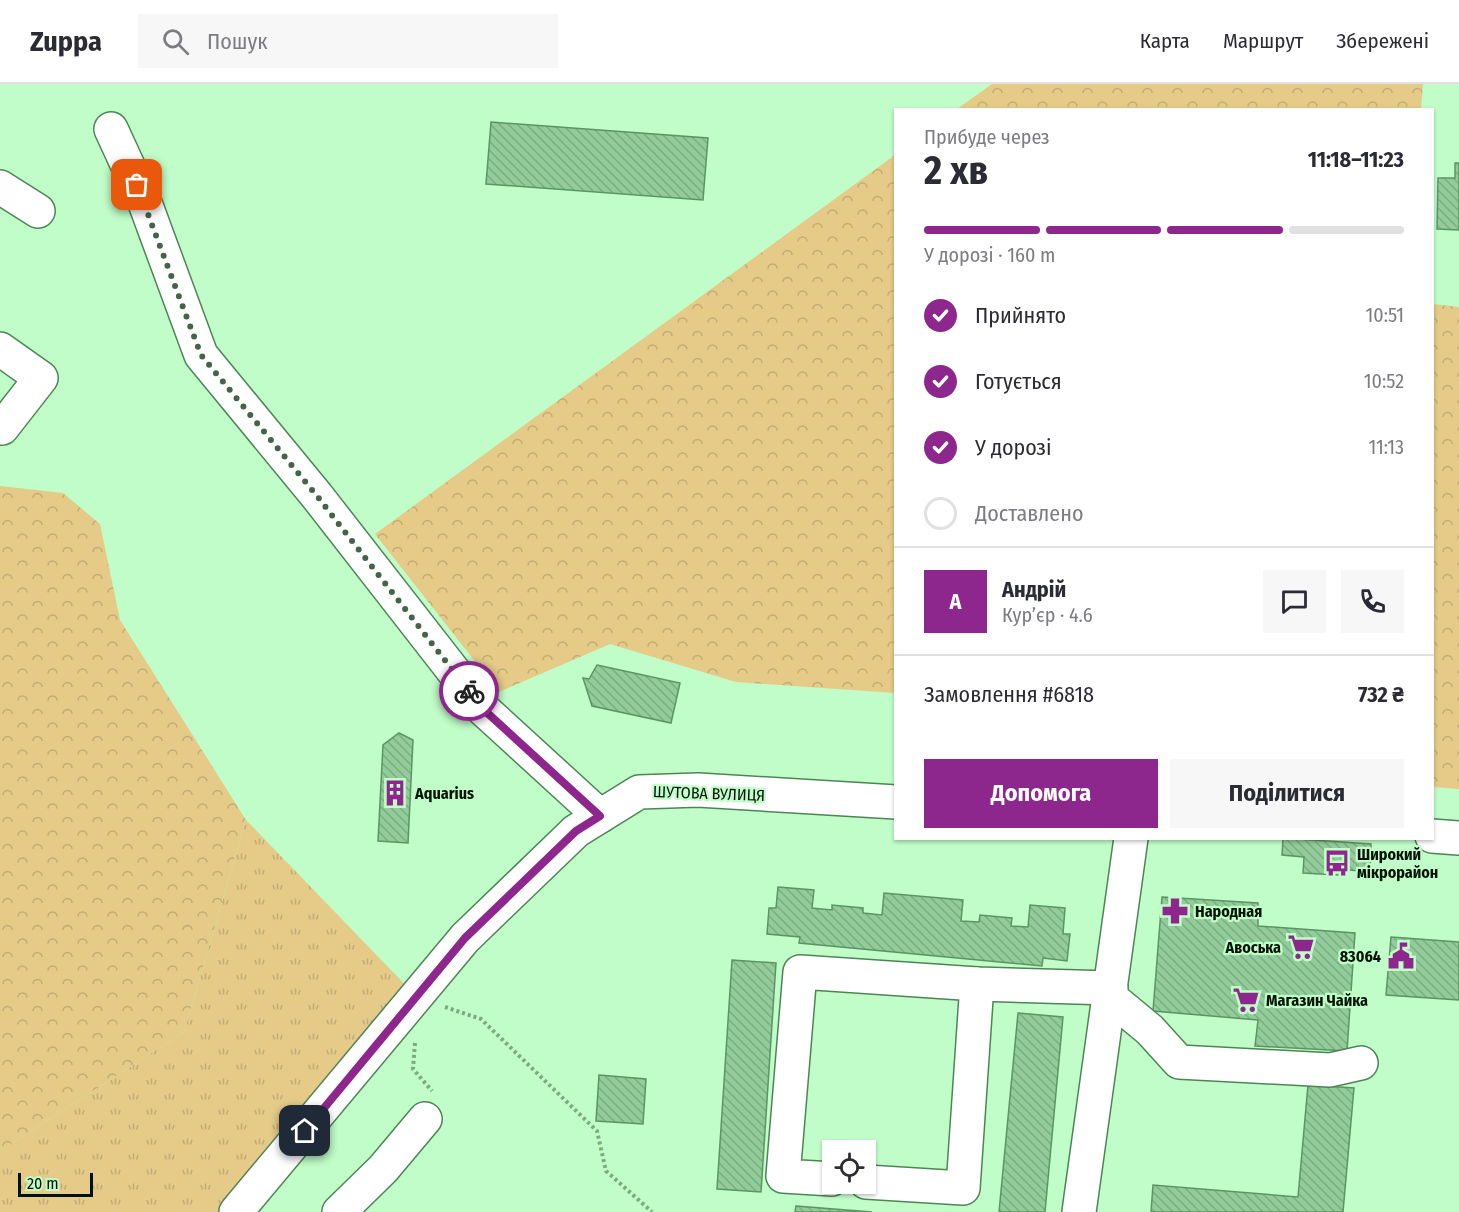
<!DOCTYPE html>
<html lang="uk">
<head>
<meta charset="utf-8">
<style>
	body { margin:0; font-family:"Fira Sans Condensed",sans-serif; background:#f7f7f7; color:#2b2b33; height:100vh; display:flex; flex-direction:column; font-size:22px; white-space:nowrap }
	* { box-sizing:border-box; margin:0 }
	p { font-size:20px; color:#7c7c81 }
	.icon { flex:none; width:33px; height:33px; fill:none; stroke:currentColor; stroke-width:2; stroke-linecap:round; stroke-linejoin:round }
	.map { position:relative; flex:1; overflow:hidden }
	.sheet { position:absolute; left:894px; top:24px; width:540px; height:732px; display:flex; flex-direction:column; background:#fff; border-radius:0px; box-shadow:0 2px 4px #0004 }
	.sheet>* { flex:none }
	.tools { position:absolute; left:822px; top:1056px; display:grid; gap:12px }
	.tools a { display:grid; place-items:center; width:54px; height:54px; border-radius:0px; background:#fff; box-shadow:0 2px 4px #0004; font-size:30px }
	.scale { position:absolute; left:18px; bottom:15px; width:75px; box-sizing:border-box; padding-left:6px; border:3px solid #001203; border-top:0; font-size:16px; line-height:21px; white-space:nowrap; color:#001203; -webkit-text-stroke:4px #c0fdc8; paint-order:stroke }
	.pin { position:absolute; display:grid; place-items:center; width:51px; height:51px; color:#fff; margin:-26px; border-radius:12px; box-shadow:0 3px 9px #0006 }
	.courier { position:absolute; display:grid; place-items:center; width:60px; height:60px; margin:-30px; border:4px solid #8e278d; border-radius:50%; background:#fff; color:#222; box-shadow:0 2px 8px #0007 }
	.summary em { font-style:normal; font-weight:700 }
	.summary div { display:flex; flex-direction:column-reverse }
	.summary { display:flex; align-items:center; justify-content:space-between; height:102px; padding:0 30px }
	h1 { font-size:39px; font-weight:700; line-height:45px }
	.bar { display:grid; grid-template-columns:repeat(4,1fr); gap:9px 6px; align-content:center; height:72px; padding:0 30px }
	.bar i { height:8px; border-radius:4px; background:#e1e1e2 }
	.bar .current { background:#8e278d }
	.bar p { grid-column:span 4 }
	.line { display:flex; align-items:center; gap:15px; padding:0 30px; border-top:2px solid #e1e1e2 }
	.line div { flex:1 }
	.round { display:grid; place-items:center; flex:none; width:63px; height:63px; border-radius:0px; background:#f7f7f7 }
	ol { padding:0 30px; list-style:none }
	li { display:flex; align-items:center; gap:18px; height:66px }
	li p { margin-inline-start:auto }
	li .icon { padding:6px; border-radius:50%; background:#8e278d; color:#fff; stroke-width:4 }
	li:last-child { color:#7c7c81 }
	li i { width:33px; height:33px; border:3px solid #e1e1e2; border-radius:50% }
	.cta { display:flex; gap:12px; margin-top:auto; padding:12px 30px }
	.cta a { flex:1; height:69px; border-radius:0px; background:#8e278d; color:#fff; font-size:24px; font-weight:700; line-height:69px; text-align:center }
	.cta a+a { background:#f7f7f7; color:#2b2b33 }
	header { display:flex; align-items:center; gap:36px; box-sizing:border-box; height:84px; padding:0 30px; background:#fff; border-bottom:2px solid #e1e1e2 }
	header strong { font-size:28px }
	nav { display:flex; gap:33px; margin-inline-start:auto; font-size:21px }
	.search { width:420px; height:54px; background:#f7f7f7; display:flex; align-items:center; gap:15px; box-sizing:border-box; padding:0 21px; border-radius:0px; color:#7c7c81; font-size:22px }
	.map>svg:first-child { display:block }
	.grass { fill:url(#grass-tufts) }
	.forest { fill:url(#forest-crowns) }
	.building { fill:url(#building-back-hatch); stroke:#5c9565; stroke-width:1.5 }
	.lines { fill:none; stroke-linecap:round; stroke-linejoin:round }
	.minor-casing { stroke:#4d8557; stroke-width:36 }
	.path { stroke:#7daa83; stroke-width:4; stroke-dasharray:3 3; stroke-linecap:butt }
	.minor { stroke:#fff; stroke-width:33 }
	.done { stroke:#436448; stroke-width:6; stroke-dasharray:0 10.8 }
	.route { stroke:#8e278d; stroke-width:8 }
	.labels { text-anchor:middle; stroke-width:4.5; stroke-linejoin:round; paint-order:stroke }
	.poi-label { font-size:16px; font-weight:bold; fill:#001203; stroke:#c0fdc8; text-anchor:start }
	.street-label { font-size:16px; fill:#001203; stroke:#c0fdc8 }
</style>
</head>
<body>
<header>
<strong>Zuppa</strong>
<div class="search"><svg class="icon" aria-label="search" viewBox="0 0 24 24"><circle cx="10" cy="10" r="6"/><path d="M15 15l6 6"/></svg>Пошук</div>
<nav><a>Карта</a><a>Маршрут</a><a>Збережені</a></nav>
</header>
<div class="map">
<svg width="1459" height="1128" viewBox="0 0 1459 1128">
	<defs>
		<pattern id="grass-tufts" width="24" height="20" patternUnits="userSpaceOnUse" patternTransform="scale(1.5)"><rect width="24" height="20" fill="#e5ca88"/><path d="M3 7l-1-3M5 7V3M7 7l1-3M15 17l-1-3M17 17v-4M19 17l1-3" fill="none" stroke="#c3ac74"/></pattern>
		<pattern id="forest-crowns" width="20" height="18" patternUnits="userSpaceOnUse" patternTransform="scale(1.5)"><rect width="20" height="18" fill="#e5ca88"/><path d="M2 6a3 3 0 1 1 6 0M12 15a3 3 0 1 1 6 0" fill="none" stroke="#c3ac74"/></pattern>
		<pattern id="building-back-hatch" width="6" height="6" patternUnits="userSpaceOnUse" patternTransform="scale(1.5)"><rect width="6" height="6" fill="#91cc9a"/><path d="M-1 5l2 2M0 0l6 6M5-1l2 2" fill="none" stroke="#7bae83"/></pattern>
	</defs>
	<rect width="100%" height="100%" fill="#c0fdc8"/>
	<polygon class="grass" points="246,736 418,914 236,1128 0,1128 0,1067 184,948"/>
	<g class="forest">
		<polygon points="992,0 1423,0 1421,25 957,25"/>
		<polygon points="895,71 895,609 736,598 610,560 499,608 375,450"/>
		<polygon points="1433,220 1459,223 1459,705 1433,703"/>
		<polygon points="0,402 63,409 100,440 120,536 246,736 184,948 0,1067"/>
	</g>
	<g class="building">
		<polygon points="491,38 708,54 703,116 486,100"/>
		<polygon points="1455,79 1459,79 1459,146 1437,145 1438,94 1455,94"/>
		<polygon points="597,581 680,599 671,639 592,622 583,594 589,595"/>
		<polygon points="399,649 413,656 408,759 378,757 383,661"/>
		<polygon points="1283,754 1371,760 1370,788 1338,785 1338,791 1303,789 1304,773 1282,771"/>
		<polygon points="778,803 814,806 812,824 832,826 832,821 863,824 863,829 882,831 884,809 963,816 961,837 979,838 980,831 1012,834 1011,842 1028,843 1030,821 1065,824 1063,850 1070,850 1067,877 1043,874 1042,882 799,859 800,853 767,850 769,824 776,824"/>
		<polygon points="1162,813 1258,819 1258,842 1355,849 1347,967 1255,962 1258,936 1153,927"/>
		<polygon points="1391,853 1459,858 1459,916 1386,911"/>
		<polygon points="732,876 776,879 761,1108 717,1105"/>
		<polygon points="1018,929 1063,933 1045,1128 999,1128"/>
		<polygon points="599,991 646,995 643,1040 596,1037"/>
		<polygon points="1308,1001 1354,1004 1343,1128 1151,1128 1153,1101 1298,1113"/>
		<polygon points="796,1122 872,1128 795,1128"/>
	</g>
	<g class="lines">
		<g class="minor-casing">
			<g id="minor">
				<polyline points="111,45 145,119 201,271 317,412 483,625 600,732"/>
				<polyline points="0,103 38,127"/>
				<polyline points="0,265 41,294 2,344 0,342"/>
				<polyline points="1432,752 1459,754"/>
				<polyline points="1109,912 1150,946 1179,978 1330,986 1361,979"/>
				<polyline points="832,1095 783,1092 800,888 977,900 1111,904"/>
				<polyline points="866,1098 963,1104 977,900"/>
				<polyline points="236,1128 465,854 576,747 639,708 698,706 896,718"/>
				<polyline points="339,1128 383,1085 425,1035"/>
				<polyline points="1079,1128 1131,754"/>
			</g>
		</g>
		<g class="path">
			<polyline points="445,923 481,935 597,1047 606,1087 652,1128"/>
			<polyline points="415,959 413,985 432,1007"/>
		</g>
		<use href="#minor" class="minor"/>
	</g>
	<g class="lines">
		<polyline class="done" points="137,101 201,271 317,412 469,607"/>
		<polyline class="route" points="305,1047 465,854 576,747 600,732 483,625 469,607"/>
	</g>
	<defs>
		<g id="building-bare" transform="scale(2.07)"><path d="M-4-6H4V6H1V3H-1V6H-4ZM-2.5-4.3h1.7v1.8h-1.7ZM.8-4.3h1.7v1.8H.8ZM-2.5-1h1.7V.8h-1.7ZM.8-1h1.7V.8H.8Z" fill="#8e278d" stroke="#c0fdc8" stroke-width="2.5" paint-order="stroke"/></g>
		<g id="bus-bare" transform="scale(2.07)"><path d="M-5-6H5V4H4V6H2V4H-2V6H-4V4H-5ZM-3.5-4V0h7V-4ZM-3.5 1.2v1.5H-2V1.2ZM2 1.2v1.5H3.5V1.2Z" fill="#8e278d" stroke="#c0fdc8" stroke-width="2.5" paint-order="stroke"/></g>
		<g id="pharmacy-bare" transform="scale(2.07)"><path d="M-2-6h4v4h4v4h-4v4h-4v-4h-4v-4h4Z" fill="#8e278d" stroke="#c0fdc8" stroke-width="2.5" paint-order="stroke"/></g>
		<g id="supermarket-bare" transform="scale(2.07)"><path d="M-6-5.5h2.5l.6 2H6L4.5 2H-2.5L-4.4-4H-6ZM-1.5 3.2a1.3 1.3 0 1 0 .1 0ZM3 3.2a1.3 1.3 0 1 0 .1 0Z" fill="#8e278d" stroke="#c0fdc8" stroke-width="2.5" paint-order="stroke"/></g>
		<g id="civic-bare" transform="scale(2.07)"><path d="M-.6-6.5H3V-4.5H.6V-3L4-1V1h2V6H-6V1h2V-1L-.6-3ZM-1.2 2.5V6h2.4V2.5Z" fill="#8e278d" stroke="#c0fdc8" stroke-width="2.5" paint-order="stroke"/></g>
	</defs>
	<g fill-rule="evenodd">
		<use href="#building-bare" x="395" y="709"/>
		<use href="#bus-bare" x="1337" y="779"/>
		<use href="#pharmacy-bare" x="1175" y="827"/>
		<use href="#supermarket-bare" x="1301" y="863"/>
		<use href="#civic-bare" x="1401" y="872"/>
		<use href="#supermarket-bare" x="1246" y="916"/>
	</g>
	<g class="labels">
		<g class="poi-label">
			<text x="415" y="715">Aquarius</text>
			<text x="1357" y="776">Широкий<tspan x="1357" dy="18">мікрорайон</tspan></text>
			<text x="1195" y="833">Народная</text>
			<text x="1281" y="869" text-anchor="end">Авоська</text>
			<text x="1381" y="878" text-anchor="end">83064</text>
			<text x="1266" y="922">Магазин Чайка</text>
		</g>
		<g class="street-label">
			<text transform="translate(709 709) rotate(2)" y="6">ШУТОВА ВУЛИЦЯ</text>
		</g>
	</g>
</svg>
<div class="tools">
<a><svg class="icon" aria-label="locate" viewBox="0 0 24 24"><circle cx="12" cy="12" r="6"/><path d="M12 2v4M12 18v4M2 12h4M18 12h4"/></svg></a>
</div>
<div class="scale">20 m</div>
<div class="pin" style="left:137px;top:101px;background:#ea580c"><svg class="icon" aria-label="bag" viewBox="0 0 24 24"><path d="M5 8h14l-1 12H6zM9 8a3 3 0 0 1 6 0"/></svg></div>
<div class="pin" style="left:305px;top:1047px;background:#1f2937"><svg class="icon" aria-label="home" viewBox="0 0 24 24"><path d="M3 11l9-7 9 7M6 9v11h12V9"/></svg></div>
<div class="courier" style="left:469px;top:607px"><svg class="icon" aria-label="bike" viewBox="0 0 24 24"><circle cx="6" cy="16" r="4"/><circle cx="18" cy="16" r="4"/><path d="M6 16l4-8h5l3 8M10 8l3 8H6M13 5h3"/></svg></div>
<section class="sheet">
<div class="summary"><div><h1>2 хв</h1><p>Прибуде через</p></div><em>11:18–11:23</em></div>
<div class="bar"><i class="current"></i><i class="current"></i><i class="current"></i><i></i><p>У дорозі · 160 m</p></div>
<ol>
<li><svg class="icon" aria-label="check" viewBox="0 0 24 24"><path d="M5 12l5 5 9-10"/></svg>Прийнято<p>10:51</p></li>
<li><svg class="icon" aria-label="check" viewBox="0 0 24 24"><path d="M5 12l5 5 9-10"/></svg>Готується<p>10:52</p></li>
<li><svg class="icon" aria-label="check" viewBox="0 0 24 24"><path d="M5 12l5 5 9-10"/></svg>У дорозі<p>11:13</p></li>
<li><i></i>Доставлено</li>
</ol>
<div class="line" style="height:108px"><b class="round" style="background:#8e278d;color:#fff">А</b><div><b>Андрій</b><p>Кур’єр · 4.6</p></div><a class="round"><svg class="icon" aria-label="chat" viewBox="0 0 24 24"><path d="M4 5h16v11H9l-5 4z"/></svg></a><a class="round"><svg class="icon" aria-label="phone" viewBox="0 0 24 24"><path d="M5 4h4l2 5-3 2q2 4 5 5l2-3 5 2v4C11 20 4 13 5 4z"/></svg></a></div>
<div class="line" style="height:78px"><div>Замовлення #6818</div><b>732 ₴</b></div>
<div class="cta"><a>Допомога</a><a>Поділитися</a></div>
</section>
</div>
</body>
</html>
